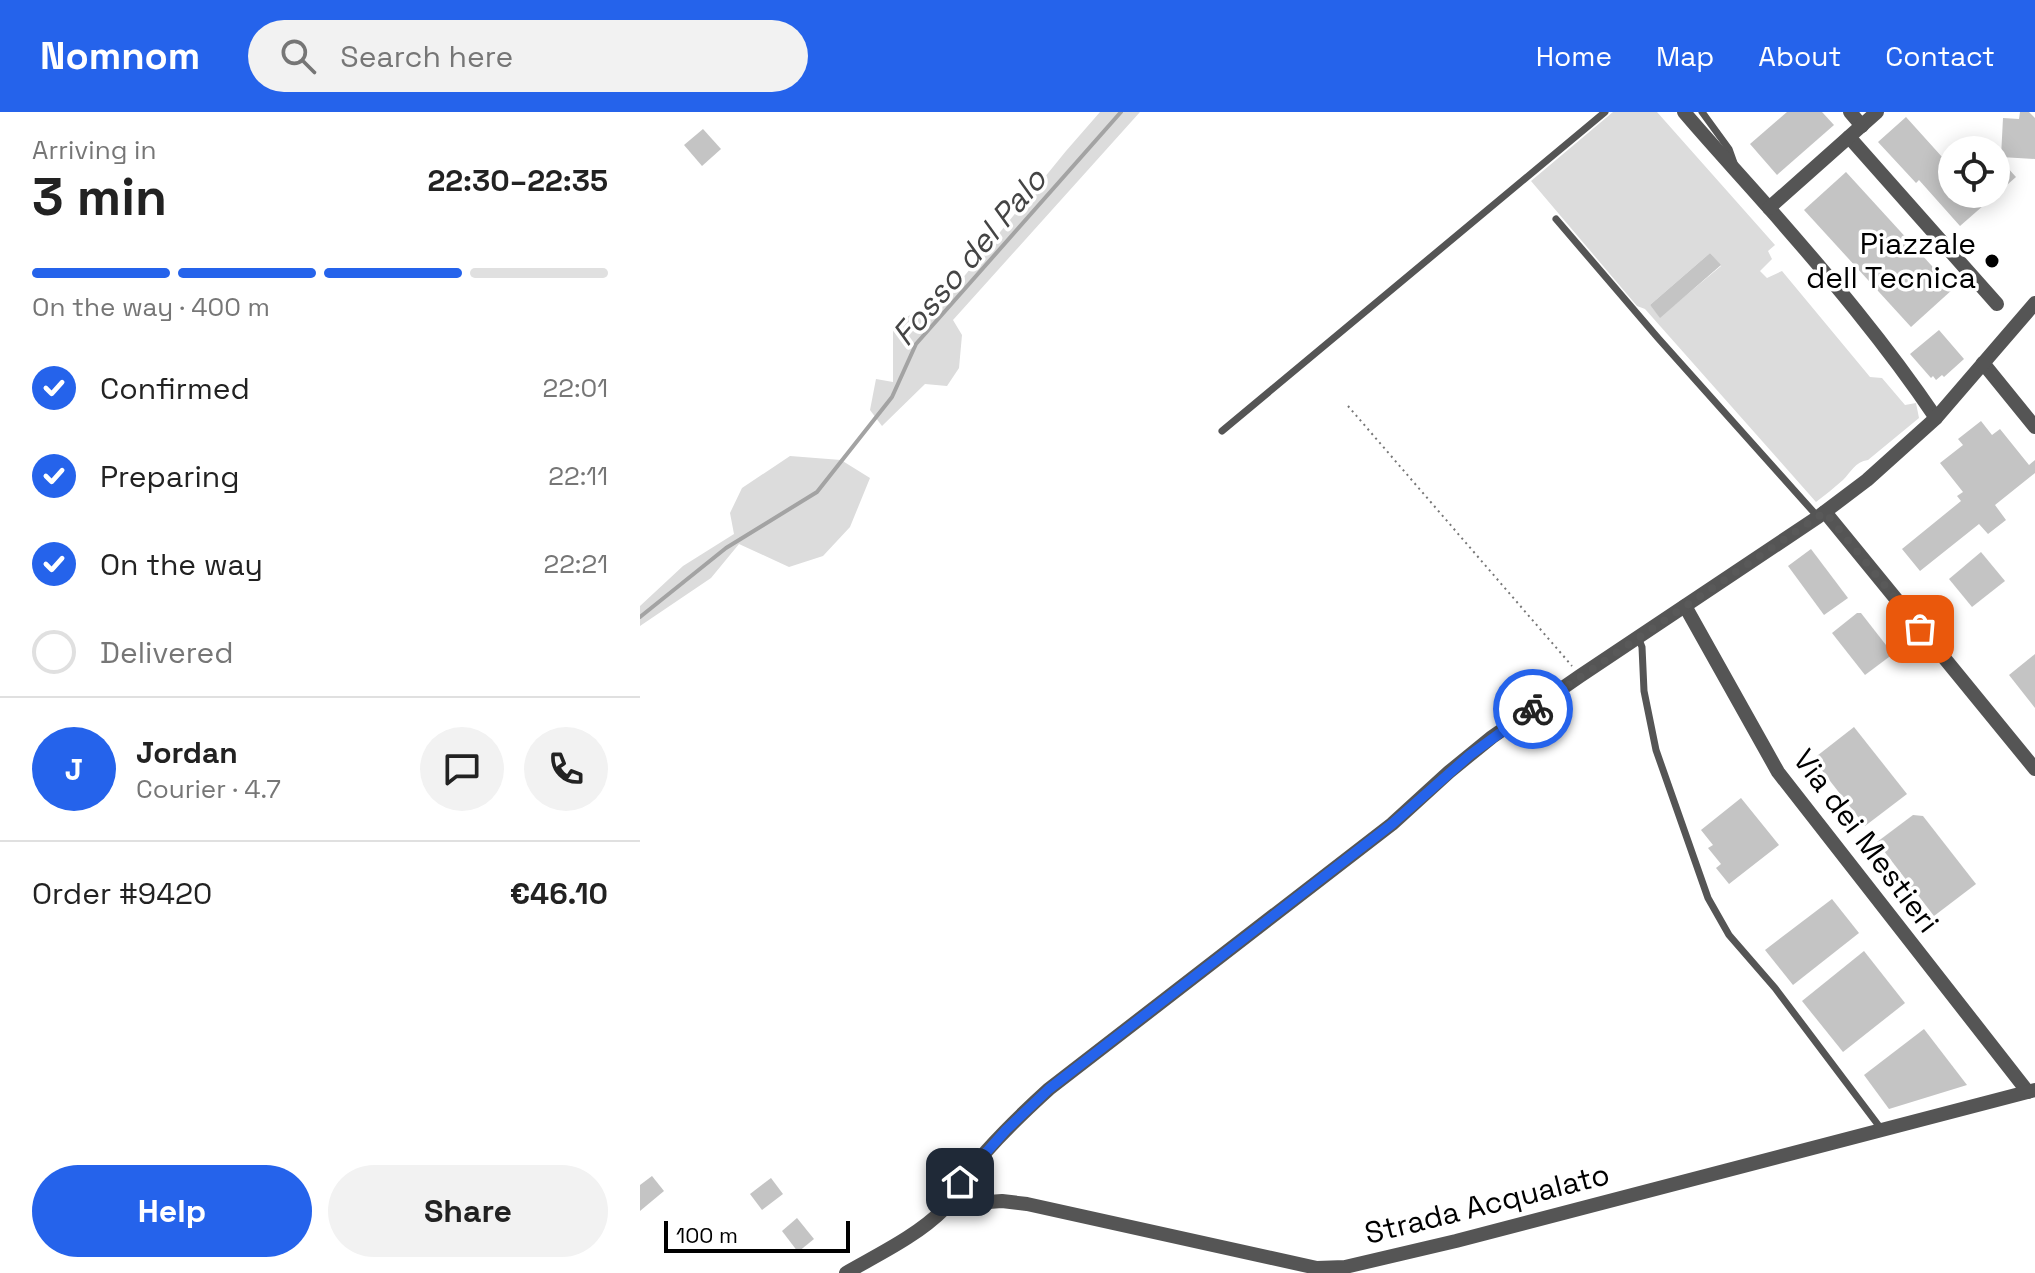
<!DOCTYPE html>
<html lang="en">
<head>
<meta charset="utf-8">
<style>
	body { margin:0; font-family:"Space Grotesk",sans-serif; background:#f2f2f2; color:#222; height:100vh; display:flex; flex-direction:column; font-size:30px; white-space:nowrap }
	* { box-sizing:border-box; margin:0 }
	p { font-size:26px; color:#767676 }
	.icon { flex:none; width:44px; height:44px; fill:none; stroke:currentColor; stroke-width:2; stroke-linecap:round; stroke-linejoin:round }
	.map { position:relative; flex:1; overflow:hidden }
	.details { display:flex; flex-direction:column; background:#fff; width:640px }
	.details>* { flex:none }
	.buttons { position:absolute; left:1298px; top:24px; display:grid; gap:16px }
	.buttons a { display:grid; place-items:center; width:72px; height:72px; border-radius:50%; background:#fff; box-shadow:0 4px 20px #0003; font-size:40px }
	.scale { position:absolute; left:24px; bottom:20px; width:186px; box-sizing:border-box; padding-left:8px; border:4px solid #000; border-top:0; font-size:22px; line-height:28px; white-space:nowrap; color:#000; -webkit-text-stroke:6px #fff; paint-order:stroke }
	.pin { position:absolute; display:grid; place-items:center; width:68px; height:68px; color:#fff; margin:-34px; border-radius:16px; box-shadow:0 4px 12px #0006 }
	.courier { position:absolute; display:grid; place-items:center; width:80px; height:80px; margin:-40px; border:6px solid #2563eb; border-radius:50%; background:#fff; color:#222; box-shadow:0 2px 10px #0007 }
	.overview em { font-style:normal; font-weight:700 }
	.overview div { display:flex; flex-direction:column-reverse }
	.overview { display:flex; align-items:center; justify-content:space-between; height:136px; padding:0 32px }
	h1 { font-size:52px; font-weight:700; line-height:60px }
	.bar { display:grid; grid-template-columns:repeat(4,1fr); gap:12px 8px; align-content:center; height:96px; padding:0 32px }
	.bar i { height:10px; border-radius:6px; background:#e0e0e0 }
	.bar .on { background:#2563eb }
	.bar p { grid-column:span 4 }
	.line { display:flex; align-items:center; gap:20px; padding:0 32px; border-top:2px solid #e0e0e0 }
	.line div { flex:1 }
	.round { display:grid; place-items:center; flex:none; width:84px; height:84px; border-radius:42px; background:#f2f2f2 }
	ol { padding:0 32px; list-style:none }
	li { display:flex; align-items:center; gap:24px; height:88px }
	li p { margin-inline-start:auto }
	li .icon { padding:8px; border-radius:50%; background:#2563eb; color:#fff; stroke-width:4 }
	li:last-child { color:#767676 }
	li i { width:44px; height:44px; border:4px solid #e0e0e0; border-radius:50% }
	.button { display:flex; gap:16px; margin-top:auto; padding:16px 32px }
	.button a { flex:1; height:92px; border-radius:48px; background:#2563eb; color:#fff; font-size:32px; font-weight:700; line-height:92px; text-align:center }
	.button a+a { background:#f2f2f2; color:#222 }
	header { display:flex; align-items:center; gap:48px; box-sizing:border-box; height:112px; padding:0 40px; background:#2563eb; color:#fff }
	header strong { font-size:38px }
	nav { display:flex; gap:44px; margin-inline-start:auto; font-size:28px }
	.search { width:560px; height:72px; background:#f2f2f2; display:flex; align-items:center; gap:20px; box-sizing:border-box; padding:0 28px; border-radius:44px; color:#767676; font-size:30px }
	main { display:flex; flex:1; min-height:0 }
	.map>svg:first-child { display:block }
	.green { fill:#dcdcdc; fill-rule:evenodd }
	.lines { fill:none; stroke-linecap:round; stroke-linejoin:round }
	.stream { stroke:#a3a3a3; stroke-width:4 }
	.building { fill:#c4c4c4 }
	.path { stroke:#777; stroke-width:2; stroke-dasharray:2 4; stroke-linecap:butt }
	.lane { stroke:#555; stroke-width:7 }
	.street { stroke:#555; stroke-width:14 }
	.done { stroke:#595959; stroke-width:8; stroke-dasharray:0 14.4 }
	.route { stroke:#2563eb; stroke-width:10 }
	.poi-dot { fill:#000; stroke:#fff; stroke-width:3 }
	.labels { text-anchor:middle; stroke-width:7; stroke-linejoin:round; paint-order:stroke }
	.poi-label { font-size:30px; fill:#000; stroke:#fff; text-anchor:end }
	.street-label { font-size:30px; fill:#000; stroke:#fff }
	.water-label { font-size:32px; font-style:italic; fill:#444; stroke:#fff }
</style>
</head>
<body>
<header>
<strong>Nomnom</strong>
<div class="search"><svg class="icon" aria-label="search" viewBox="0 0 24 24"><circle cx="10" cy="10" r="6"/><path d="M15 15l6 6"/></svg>Search here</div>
<nav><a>Home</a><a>Map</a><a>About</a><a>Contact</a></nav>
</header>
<main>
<section class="details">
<div class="overview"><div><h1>3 min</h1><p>Arriving in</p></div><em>22:30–22:35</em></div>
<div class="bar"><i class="on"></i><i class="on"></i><i class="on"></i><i></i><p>On the way · 400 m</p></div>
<ol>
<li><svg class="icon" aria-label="check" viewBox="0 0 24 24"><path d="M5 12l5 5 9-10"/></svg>Confirmed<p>22:01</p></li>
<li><svg class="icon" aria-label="check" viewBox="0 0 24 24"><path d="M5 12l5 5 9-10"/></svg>Preparing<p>22:11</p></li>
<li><svg class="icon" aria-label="check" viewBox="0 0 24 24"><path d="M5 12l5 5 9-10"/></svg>On the way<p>22:21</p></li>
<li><i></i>Delivered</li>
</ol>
<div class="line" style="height:144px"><b class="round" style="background:#2563eb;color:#fff">J</b><div><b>Jordan</b><p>Courier · 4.7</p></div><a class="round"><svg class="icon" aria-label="chat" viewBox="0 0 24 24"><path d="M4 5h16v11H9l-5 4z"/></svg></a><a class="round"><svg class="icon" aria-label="phone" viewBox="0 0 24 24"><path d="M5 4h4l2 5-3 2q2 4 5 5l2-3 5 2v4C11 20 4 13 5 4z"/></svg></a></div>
<div class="line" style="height:104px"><div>Order #9420</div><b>€46.10</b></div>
<div class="button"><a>Help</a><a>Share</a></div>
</section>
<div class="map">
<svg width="1395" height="1161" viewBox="0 0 1395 1161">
	<rect width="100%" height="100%" fill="#fff"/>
	<g class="green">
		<polygon points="460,0 500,0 313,208 322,223 319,256 307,274 285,272 242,314 230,298 236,267 253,270 253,215 270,203 304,189 426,39"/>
		<path d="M973,0h44l118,133 -7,6 4,8 -12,12 7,7 15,-7 88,106 12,1 23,27 11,-2 3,15 -51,42c-13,2 -17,12 -25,20 -9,8 -18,15 -27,22l-171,-193 -8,-3 -106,-125zM1070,141l11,13 -61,51 -10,-12z"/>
		<polygon points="150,344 201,348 230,366 210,415 183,444 149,455 99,432 71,466 0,514 0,494 43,454 94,422 90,401 102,376"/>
	</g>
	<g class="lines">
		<polyline class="stream" points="0,505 86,436 177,380 252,285 276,232 481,0"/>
	</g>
	<g class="building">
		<polygon points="1147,0 1182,0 1194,13 1137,63 1110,32"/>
		<polygon points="1380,0 1389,0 1395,6 1395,47 1361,45 1363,6 1379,7"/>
		<polygon points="1266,5 1312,56 1312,82 1356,82 1356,43 1376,65 1320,114 1279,68 1276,71 1238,30"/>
		<polygon points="63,17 81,37 62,54 44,33"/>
		<polygon points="1206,60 1313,177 1271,215 1164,98"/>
		<polygon points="1070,141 1081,153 1020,206 1010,193"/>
		<polygon points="1299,218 1324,247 1304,265 1302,263 1296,268 1293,264 1291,266 1270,242"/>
		<polygon points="1341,309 1352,323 1360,317 1389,353 1395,348 1395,361 1355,393 1366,408 1348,422 1339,412 1280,459 1262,437 1321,389 1317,384 1323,380 1300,351 1323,333 1318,327"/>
		<polygon points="1171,437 1208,486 1184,503 1148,454"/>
		<polygon points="1341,440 1365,469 1332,495 1309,467"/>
		<polygon points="1217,501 1221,501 1253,542 1225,563 1192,521"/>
		<polygon points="1395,542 1395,596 1369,563"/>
		<polygon points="1214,615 1267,682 1225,714 1173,647"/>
		<polygon points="1101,686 1139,733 1089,772 1076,756 1081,752 1068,736 1073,733 1061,718"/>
		<polygon points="1273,703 1283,704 1336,772 1294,804 1237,730"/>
		<polygon points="1192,787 1219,821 1153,873 1125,838"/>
		<polygon points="1224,839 1265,891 1203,940 1162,889"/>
		<polygon points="1284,917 1327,973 1249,997 1224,963"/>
		<polygon points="12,1064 24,1079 0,1099 0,1073"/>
		<polygon points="131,1066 143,1082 122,1098 110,1082"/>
		<polygon points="157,1106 174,1127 158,1140 142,1119"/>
	</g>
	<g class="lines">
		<polyline class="path" points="708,294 932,554"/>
		<g class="lane">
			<polyline points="1062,0 1089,37 1094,51"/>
			<polyline points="916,107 1018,226 1178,405"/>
			<polyline points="582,319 965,0"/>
			<polyline points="998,525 1002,535 1004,579 1016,638 1068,786 1089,823 1135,876 1242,1018"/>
		</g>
		<g class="street">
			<path d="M1044,0c28,33 57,64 85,96 59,67 117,136 167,210"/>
			<polyline points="1210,0 1222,14"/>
			<polyline points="1209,25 1357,192"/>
			<polyline points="1129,96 1237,0"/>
			<polyline points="1343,251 1395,315"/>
			<polyline points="1185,400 1395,657"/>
			<polyline points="1045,494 1138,660 1388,980"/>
			<polyline points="307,1093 362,1089 387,1092 677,1156 705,1155 816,1129 1395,978"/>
			<path d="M206,1161c33,-19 71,-37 98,-64 7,-8 9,-18 16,-26 26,-35 57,-65 89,-94l343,-265 57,-52 43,-35 88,-61 238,-159 49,-37 69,-62 99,-115"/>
		</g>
	</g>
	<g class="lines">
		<polyline class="done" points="893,597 1185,400 1280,517"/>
		<polyline class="route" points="320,1070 366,1018 409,977 752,712 830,643 893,597"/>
	</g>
	<circle class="poi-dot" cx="1352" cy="149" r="8"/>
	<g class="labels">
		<g class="poi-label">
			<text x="1336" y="142">Piazzale<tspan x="1336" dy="34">dell Tecnica</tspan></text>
		</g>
		<g class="street-label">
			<text transform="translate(1226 729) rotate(53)" y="10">Via dei Mestieri</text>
			<text transform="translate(847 1092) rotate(-14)" y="10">Strada Acqualato</text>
		</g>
		<g class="water-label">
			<text transform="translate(329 145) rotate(-50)" y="11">Fosso del Palo</text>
		</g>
	</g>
</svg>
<div class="buttons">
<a><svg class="icon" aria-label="locate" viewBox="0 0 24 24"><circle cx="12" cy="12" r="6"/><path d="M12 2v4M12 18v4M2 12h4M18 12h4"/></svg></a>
</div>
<div class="scale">100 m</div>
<div class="pin" style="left:1280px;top:517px;background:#ea580c"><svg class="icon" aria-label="bag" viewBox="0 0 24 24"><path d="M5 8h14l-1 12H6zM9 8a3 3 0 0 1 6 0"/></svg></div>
<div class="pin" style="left:320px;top:1070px;background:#1f2937"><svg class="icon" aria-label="home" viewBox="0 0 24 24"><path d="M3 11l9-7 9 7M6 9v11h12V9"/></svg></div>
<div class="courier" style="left:893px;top:597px"><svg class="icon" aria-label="bike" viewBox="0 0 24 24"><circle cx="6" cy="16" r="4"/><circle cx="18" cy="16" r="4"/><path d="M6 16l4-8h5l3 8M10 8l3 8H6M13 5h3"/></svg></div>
</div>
</main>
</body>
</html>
